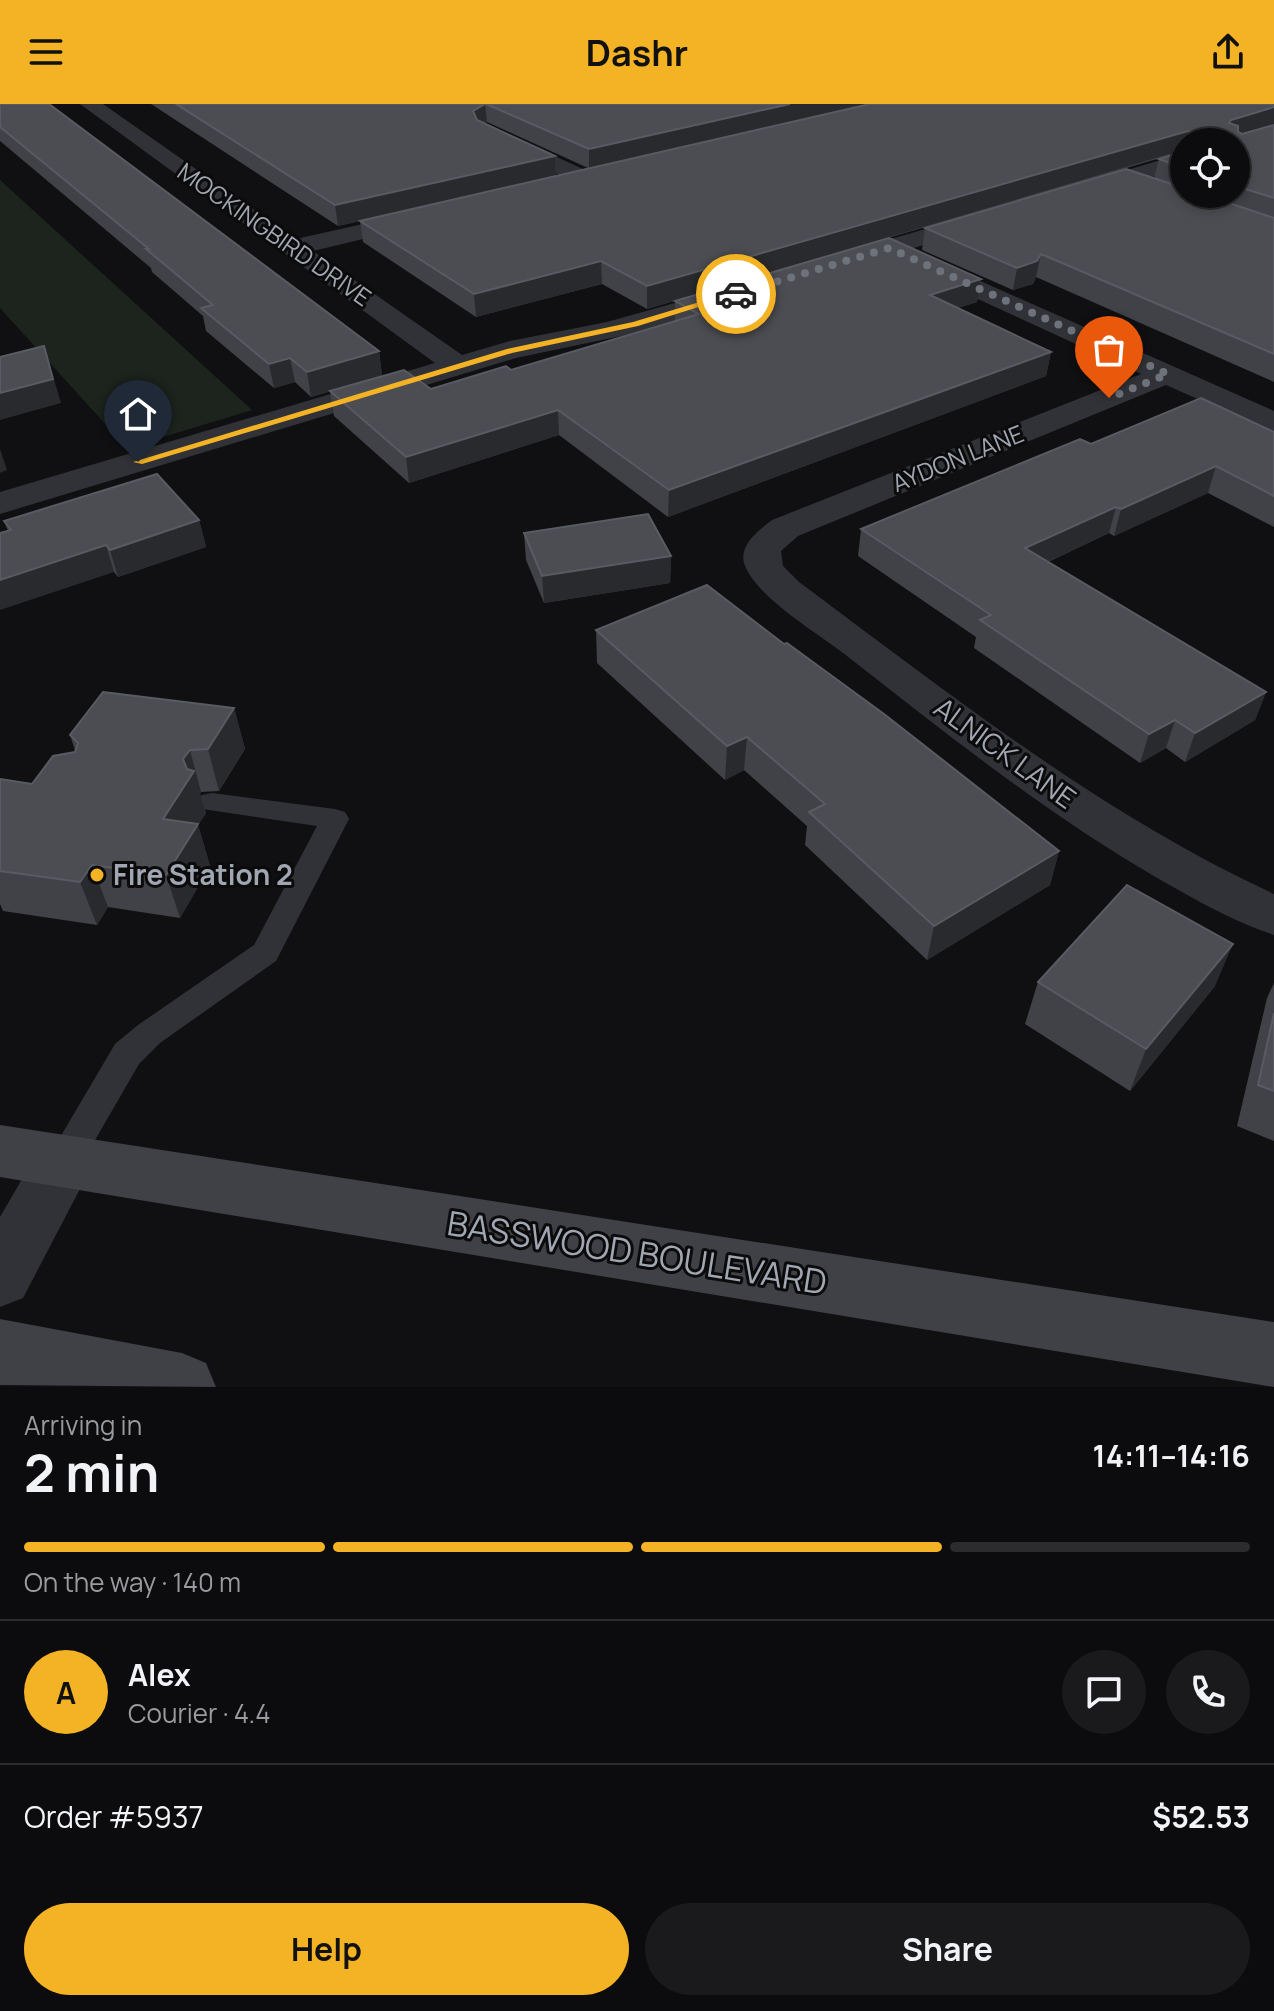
<!DOCTYPE html>
<html lang="en">
<head>
<meta charset="utf-8">
<style>
	body { margin:0; font-family:Manrope,sans-serif; background:#1a1a1c; color:#f1f3f6; height:100vh; display:flex; flex-direction:column; font-size:30px; white-space:nowrap }
	* { box-sizing:border-box; margin:0 }
	p { font-size:26px; color:#9a9b9e }
	.icon { flex:none; width:44px; height:44px; fill:none; stroke:currentColor; stroke-width:2; stroke-linecap:round; stroke-linejoin:round }
	.map { position:relative; height:1283px; overflow:hidden }
	.drawer { display:flex; flex-direction:column; background:#0c0c0e; flex:1 }
	.drawer>* { flex:none }
	.buttons { position:absolute; left:1170px; top:24px; display:grid; gap:16px }
	.buttons a { display:grid; place-items:center; width:80px; height:80px; border-radius:50%; background:#0c0c0e; box-shadow:0 4px 12px #0003,0 0 0 2px #2c2c2e; font-size:40px }
	.pin { position:absolute; display:grid; place-items:center; width:68px; height:68px; color:#fff; margin:-82px -34px; border-radius:50% 50% 50% 0; rotate:-45deg; box-shadow:0 0 8px #0007 }
	.pin .icon { rotate:45deg }
	.courier { position:absolute; display:grid; place-items:center; width:80px; height:80px; margin:-40px; border:6px solid #f4b225; border-radius:50%; background:#fff; color:#222; box-shadow:0 2px 10px #0007 }
	.summary em { font-style:normal; font-weight:700 }
	.summary div { display:flex; flex-direction:column-reverse }
	.summary { display:flex; align-items:center; justify-content:space-between; height:136px; padding:0 24px }
	h1 { font-size:52px; font-weight:700; line-height:60px }
	.bar { display:grid; grid-template-columns:repeat(4,1fr); gap:12px 8px; align-content:center; height:96px; padding:0 24px }
	.bar i { height:10px; border-radius:6px; background:#2c2c2e }
	.bar .selected { background:#f4b225 }
	.bar p { grid-column:span 4 }
	.line { display:flex; align-items:center; gap:20px; padding:0 24px; border-top:2px solid #2c2c2e }
	.line div { flex:1 }
	.round { display:grid; place-items:center; flex:none; width:84px; height:84px; border-radius:42px; background:#1a1a1c }
	.action { display:flex; gap:16px; margin-top:auto; padding:16px 24px }
	.action a { flex:1; height:92px; border-radius:48px; background:#f4b225; color:#111; font-size:32px; font-weight:700; line-height:92px; text-align:center }
	.action a+a { background:#1a1a1c; color:#f1f3f6 }
	header { display:flex; justify-content:space-between; align-items:center; height:104px; padding:0 24px; background:#f4b225; color:#111; font-size:36px; font-weight:700 }
	.map>svg:first-child { display:block }
	.green { fill:#1c241d }
	.lines { fill:none; stroke-linecap:round; stroke-linejoin:round }
	.lane { fill:#313237; fill-rule:evenodd }
	.street { fill:#313237; fill-rule:evenodd }
	.secondary { fill:#3f4147; fill-rule:evenodd }
	.wall { fill:#414247; fill-rule:evenodd }
	.shaded-wall { fill:#292a2d }
	.building { fill:#4c4d53; stroke:#595b62; stroke-width:2 }
	.route { fill:#f4b225 }
	.done { stroke:#6e727b; stroke-width:8; stroke-dasharray:0 14.4 }
	.poi-dot { fill:#f4b225; stroke:#0b0b0c; stroke-width:3 }
	.labels { text-anchor:middle; stroke-width:6; stroke-linejoin:round; paint-order:stroke }
	.far-street-label { font-size:24px; fill:#a1a6b3; stroke:#0b0b0c }
	.street-label { font-size:28px; fill:#a1a6b3; stroke:#0b0b0c }
	.poi-label { font-size:28px; font-weight:bold; fill:#a1a6b3; stroke:#0b0b0c; text-anchor:start }
	.near-street-label { font-size:34px; fill:#a1a6b3; stroke:#0b0b0c }
</style>
</head>
<body>
<header><svg class="icon" aria-label="menu" viewBox="0 0 24 24"><path d="M4 6h16M4 12h16M4 18h16"/></svg>Dashr<svg class="icon" aria-label="share" viewBox="0 0 24 24"><path d="M12 15V3M7 8l5-5 5 5M5 13v7h14v-7"/></svg></header>
<div class="map">
<svg width="1274" height="1283" viewBox="0 0 1274 1283">
	<rect width="100%" height="100%" fill="#101012"/>
	<polygon class="green" points="0,76 252,306 127,344 0,204"/>
	<g class="lines">
		<polygon class="lane" points="212,689 335,705 345,708 349,715 276,857 160,939 139,960 76,1069 64,1074 52,1069 46,1058 52,1047 115,940 138,921 254,841 317,722 202,705 198,698 202,691"/>
		<g class="street">
			<polygon points="80,0 103,0 296,135 421,107 430,109 433,114 430,119 313,147 462,251 510,237 607,218 732,183 742,185 746,191 742,197 621,232 516,254 0,410 0,388 435,259"/>
			<polygon points="500,27 596,71 600,76 596,81 580,81 492,38 489,33 492,28"/>
			<polygon points="1184,49 1184,63 1082,94 1074,92 1070,87 1074,82"/>
			<polygon points="981,109 990,111 993,116 990,121 844,165 835,163 831,157 835,151"/>
			<path d="M924,152l350,155v22l-108,-48 -368,151 -17,15 2,15 16,16c152,113 302,232 475,312v41c-40,-13 -78,-35 -115,-56 -111,-64 -211,-144 -312,-223 -28,-22 -92,-59 -103,-93 -5,-18 15,-33 28,-43l369,-146 -226,-104 -4,-6 4,-6z"/>
			<polygon points="64,1032 85,1039 94,1058 23,1194 0,1203 0,1113 43,1039"/>
		</g>
		<g class="secondary">
			<polygon points="0,1021 1274,1218 1274,1283 0,1073"/>
			<polygon points="0,1215 182,1249 206,1259 216,1283 0,1281"/>
		</g>
	</g>
	<g class="wall">
		<polygon points="0,0 379,247 382,272 311,293 295,278 274,284 206,227 203,212 152,168 151,164 0,37"/>
		<path d="M151,0h719l404,21v257l-238,-105 -3,7 -20,6 -91,-40 3,-22 229,-50 5,-19 25,-8v43h52v-52h-52v9l-537,158 -45,-25 -126,33 -113,-75 -3,-21 -22,5zM487,18l101,46 -32,8 -1,-20 -70,-33z"/>
		<polygon points="981,175 977,198 958,204 1051,248 1046,272 668,413 559,331 409,379 334,312 330,287 431,285 511,266 675,217 675,197"/>
		<polygon points="1274,328 1274,423 1208,389 1114,432 1109,429 1048,458 1266,588 1255,616 1185,658 1166,644 1140,659 974,544 976,533 858,452 861,425 1091,340"/>
		<polygon points="199,416 206,443 118,473 114,468 8,427 4,417"/>
		<polygon points="524,429 671,452 670,479 544,499 526,456"/>
		<polygon points="596,526 784,540 1059,747 1050,781 927,856 805,741 807,722 744,666 725,676 597,559"/>
		<polygon points="234,604 245,645 219,687 201,688 200,690 206,709 198,721 210,762 180,814 108,803 97,821 3,807 0,800 0,675 32,680 75,648 75,646 70,631"/>
		<polygon points="1038,878 1215,882 1130,987 1025,920"/>
		<polygon points="1274,879 1274,1037 1237,1022 1267,894"/>
	</g>
	<g class="shaded-wall">
		<polygon points="485,0 487,18 474,26 473,7"/>
		<polygon points="790,0 870,0 589,65 589,45"/>
		<polygon points="1274,3 1274,20 1226,35 1229,19 1231,16"/>
		<polygon points="1188,27 1185,38 1184,38 1183,46 647,205 647,182"/>
		<polygon points="555,52 556,72 338,122 335,101"/>
		<polygon points="1041,150 1036,173 1033,180 1013,186 1017,164"/>
		<polygon points="601,157 602,180 476,213 474,190"/>
		<polygon points="981,175 977,198 927,214 930,191"/>
		<polygon points="44,242 61,299 0,316 0,289"/>
		<polygon points="379,247 382,272 311,293 307,268"/>
		<polygon points="1051,248 1046,272 668,413 669,386"/>
		<polygon points="290,254 295,278 274,284 269,260"/>
		<polygon points="558,306 559,331 409,379 406,353"/>
		<polygon points="0,345 7,366 0,369"/>
		<polygon points="1216,362 1208,389 1114,432 1121,405"/>
		<polygon points="1116,403 1109,429 1019,471 1025,444"/>
		<polygon points="199,416 206,443 118,473 110,446"/>
		<polygon points="106,441 114,468 0,506 0,476"/>
		<polygon points="671,452 670,479 544,499 542,472"/>
		<polygon points="1266,588 1255,616 1185,658 1195,629"/>
		<polygon points="234,604 245,645 219,687 208,645"/>
		<polygon points="1175,616 1166,644 1140,659 1149,630"/>
		<polygon points="747,633 744,666 725,676 727,642"/>
		<polygon points="190,646 201,688 200,690 206,709 198,721 210,762 180,814 166,771 163,715 183,655"/>
		<polygon points="1059,747 1050,781 927,856 934,822"/>
		<polygon points="92,761 108,803 97,821 80,778"/>
		<polygon points="1233,840 1215,882 1130,987 1146,945"/>
	</g>
	<g class="building">
		<polygon points="0,0 49,0 379,247 307,268 290,254 269,260 201,204 213,201 146,145 149,145 0,23"/>
		<polygon points="176,0 485,0 473,7 477,16 555,52 335,101"/>
		<polygon points="486,0 790,0 589,45"/>
		<polygon points="870,0 1274,0 1274,3 1231,16 1229,19 1238,22 1238,28 1242,30 1274,21 1274,94 1236,82 1236,38 1192,38 1192,29 1188,27 647,182 601,157 474,190 360,117"/>
		<polygon points="1184,47 1184,64 1159,55"/>
		<polygon points="1126,65 1184,84 1184,90 1202,90 1274,114 1274,250 1041,150 1037,157 1017,164 925,124"/>
		<polygon points="889,134 981,175 930,191 1051,248 669,386 558,306 406,353 330,287 404,266 431,285 506,262 511,266 699,210 675,197"/>
		<polygon points="44,242 53,275 0,289 0,253"/>
		<polygon points="1201,294 1274,328 1274,392 1216,362 1121,405 1116,403 1025,444 1266,588 1195,629 1175,616 1149,630 980,516 991,511 861,425 1080,335 1091,340"/>
		<polygon points="157,370 199,416 110,446 106,441 0,476 0,429 11,426 4,417"/>
		<polygon points="648,410 671,452 542,472 524,429"/>
		<polygon points="707,481 784,540 787,539 884,610 1059,747 934,822 809,708 825,700 747,633 727,642 596,526"/>
		<polygon points="103,588 234,604 208,645 190,646 183,655 187,665 194,667 163,715 198,720 166,771 92,761 80,778 0,767 0,675 32,680 53,652 75,648 78,639 70,631"/>
		<polygon points="1127,781 1233,840 1146,945 1038,878"/>
		<polygon points="1274,909 1274,987 1258,981"/>
	</g>
	<polygon class="route" points="733,188 740,190 638,222 512,249 142,360 133,358 507,245 633,218"/>
	<g class="lines">
		<polyline class="done" points="736,190 889,144 1168,270 1109,294"/>
	</g>
	<circle class="poi-dot" cx="97" cy="771" r="8"/>
	<g class="labels">
		<g class="far-street-label">
			<text transform="translate(274 131) rotate(35)" y="8">MOCKINGBIRD DRIVE</text>
			<text transform="translate(958 355) rotate(-22)" y="8">AYDON LANE</text>
		</g>
		<g class="street-label">
			<text transform="translate(1005 649) rotate(36)" y="10">ALNICK LANE</text>
		</g>
		<g class="poi-label">
			<text x="113" y="781">Fire Station 2</text>
		</g>
		<g class="near-street-label">
			<text transform="translate(637 1149) rotate(9)" y="12">BASSWOOD BOULEVARD</text>
		</g>
	</g>
</svg>
<div class="buttons">
<a><svg class="icon" aria-label="locate" viewBox="0 0 24 24"><circle cx="12" cy="12" r="6"/><path d="M12 2v4M12 18v4M2 12h4M18 12h4"/></svg></a>
</div>
<div class="pin" style="left:1109px;top:294px;background:#ea580c"><svg class="icon" aria-label="bag" viewBox="0 0 24 24"><path d="M5 8h14l-1 12H6zM9 8a3 3 0 0 1 6 0"/></svg></div>
<div class="pin" style="left:138px;top:358px;background:#1f2937"><svg class="icon" aria-label="home" viewBox="0 0 24 24"><path d="M3 11l9-7 9 7M6 9v11h12V9"/></svg></div>
<div class="courier" style="left:736px;top:190px"><svg class="icon" aria-label="car" viewBox="0 0 24 24"><path d="M5 17H2v-5l4-1 3-4h7l3 4 3 1v5h-3M9 17h6M6 11h13"/><circle cx="7" cy="17" r="2"/><circle cx="17" cy="17" r="2"/></svg></div>
</div>
<section class="drawer">
<div class="summary"><div><h1>2 min</h1><p>Arriving in</p></div><em>14:11–14:16</em></div>
<div class="bar"><i class="selected"></i><i class="selected"></i><i class="selected"></i><i></i><p>On the way · 140 m</p></div>
<div class="line" style="height:144px"><b class="round" style="background:#f4b225;color:#111">A</b><div><b>Alex</b><p>Courier · 4.4</p></div><a class="round"><svg class="icon" aria-label="chat" viewBox="0 0 24 24"><path d="M4 5h16v11H9l-5 4z"/></svg></a><a class="round"><svg class="icon" aria-label="phone" viewBox="0 0 24 24"><path d="M5 4h4l2 5-3 2q2 4 5 5l2-3 5 2v4C11 20 4 13 5 4z"/></svg></a></div>
<div class="line" style="height:104px"><div>Order #5937</div><b>$52.53</b></div>
<div class="action"><a>Help</a><a>Share</a></div>
</section>
</body>
</html>
